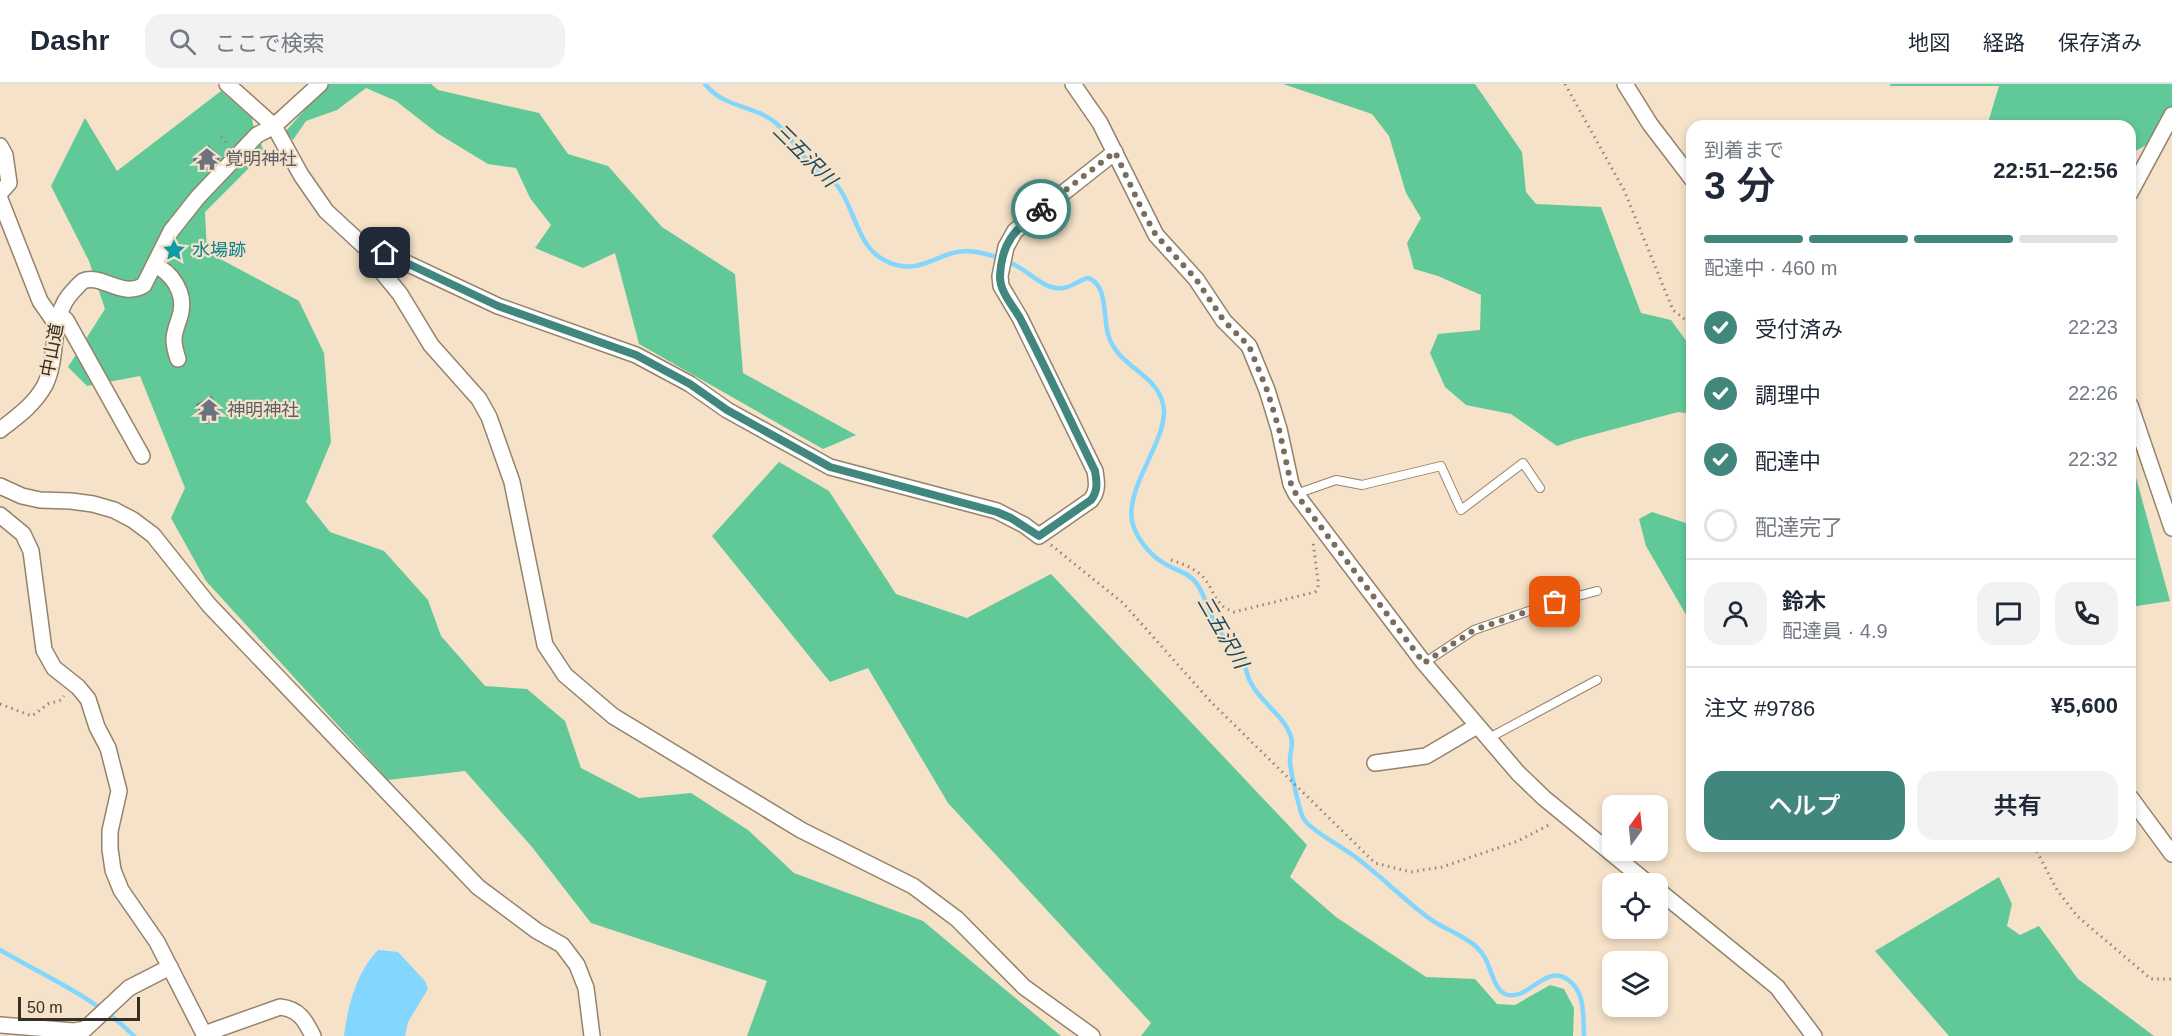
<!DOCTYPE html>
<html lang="ja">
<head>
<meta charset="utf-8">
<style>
	body { margin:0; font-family:Helvetica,"Noto Sans JP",sans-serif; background:#f2f2f3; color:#1f2937; height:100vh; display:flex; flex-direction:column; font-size:22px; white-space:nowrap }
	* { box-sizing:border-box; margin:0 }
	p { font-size:20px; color:#747a83 }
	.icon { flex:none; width:33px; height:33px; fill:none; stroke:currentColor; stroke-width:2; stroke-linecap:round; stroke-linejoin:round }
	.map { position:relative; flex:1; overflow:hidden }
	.sheet { position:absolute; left:1686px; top:36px; width:450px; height:732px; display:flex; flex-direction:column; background:#fff; border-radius:18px; box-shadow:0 3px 9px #0003 }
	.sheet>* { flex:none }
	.needle { width:39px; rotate:15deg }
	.buttons { position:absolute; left:1602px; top:711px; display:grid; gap:12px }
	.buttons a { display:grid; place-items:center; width:66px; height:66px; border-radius:12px; background:#fff; box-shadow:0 3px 9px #0003; font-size:30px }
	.scale { position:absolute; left:18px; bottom:15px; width:122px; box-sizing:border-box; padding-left:6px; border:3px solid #362f25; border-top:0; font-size:16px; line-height:21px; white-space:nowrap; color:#362f25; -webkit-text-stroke:4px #f5e2c8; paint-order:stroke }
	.pin { position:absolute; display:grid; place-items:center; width:51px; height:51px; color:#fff; margin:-26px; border-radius:12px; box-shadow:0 3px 9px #0006 }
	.courier { position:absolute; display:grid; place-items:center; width:60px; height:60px; margin:-30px; border:4px solid #41877e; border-radius:50%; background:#fff; color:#222; box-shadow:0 2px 8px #0007 }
	.head em { font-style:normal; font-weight:600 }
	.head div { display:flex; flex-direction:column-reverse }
	.head { display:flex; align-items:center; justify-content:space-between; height:102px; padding:0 18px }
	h1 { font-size:39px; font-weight:600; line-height:45px }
	.bar { display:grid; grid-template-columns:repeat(4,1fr); gap:9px 6px; align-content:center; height:72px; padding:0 18px }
	.bar i { height:8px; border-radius:4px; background:#e0e1e3 }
	.bar .current { background:#41877e }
	.bar p { grid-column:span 4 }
	.line { display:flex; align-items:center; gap:15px; padding:0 18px; border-top:2px solid #e0e1e3 }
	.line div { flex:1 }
	.round { display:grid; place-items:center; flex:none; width:63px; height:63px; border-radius:18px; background:#f2f2f3 }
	ol { padding:0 18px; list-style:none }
	li { display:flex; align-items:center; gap:18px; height:66px }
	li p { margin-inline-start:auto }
	li .icon { padding:6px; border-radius:50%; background:#41877e; color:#fff; stroke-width:4 }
	li:last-child { color:#747a83 }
	li i { width:33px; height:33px; border:3px solid #e0e1e3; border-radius:50% }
	.cta { display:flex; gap:12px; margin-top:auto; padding:12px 18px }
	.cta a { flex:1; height:69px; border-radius:18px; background:#41877e; color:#fff; font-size:24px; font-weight:600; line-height:69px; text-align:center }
	.cta a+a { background:#f2f2f3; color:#1f2937 }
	header { display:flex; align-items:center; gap:36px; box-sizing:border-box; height:84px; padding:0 30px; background:#fff; border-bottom:2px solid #e0e1e3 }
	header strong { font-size:28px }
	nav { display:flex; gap:33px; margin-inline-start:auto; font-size:21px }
	.search { width:420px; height:54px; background:#f2f2f3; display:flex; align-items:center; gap:15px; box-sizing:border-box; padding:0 21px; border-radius:18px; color:#747a83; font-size:22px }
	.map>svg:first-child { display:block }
	.forest { fill:#60c997 }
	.water { fill:#83d6fd }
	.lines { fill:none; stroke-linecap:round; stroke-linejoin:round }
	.stream { stroke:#83d6fd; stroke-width:4.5 }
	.building { fill:#c095e7; stroke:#6a5e77; stroke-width:1.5 }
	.lane-casing { stroke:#94836b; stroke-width:10 }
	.street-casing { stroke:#94836b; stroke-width:18 }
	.path { stroke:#938674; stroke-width:3; stroke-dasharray:1.5 4.5; stroke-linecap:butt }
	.lane { stroke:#fff; stroke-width:8 }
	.street { stroke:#fff; stroke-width:15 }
	.done { stroke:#796e5e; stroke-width:6; stroke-dasharray:0 10.8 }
	.route { stroke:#41877e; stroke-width:8 }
	.labels { text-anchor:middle; stroke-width:4.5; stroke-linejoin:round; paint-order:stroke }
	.worship-label { font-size:18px; fill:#5b616d; stroke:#f5e2c8; text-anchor:start }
	.culture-label { font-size:18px; fill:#0d838f; stroke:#f5e2c8; text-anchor:start }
	.street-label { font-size:18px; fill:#362f25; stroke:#f5e2c8 }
	.water-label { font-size:20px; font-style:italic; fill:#1c4a5f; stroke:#f5e2c8 }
</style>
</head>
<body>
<header>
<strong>Dashr</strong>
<div class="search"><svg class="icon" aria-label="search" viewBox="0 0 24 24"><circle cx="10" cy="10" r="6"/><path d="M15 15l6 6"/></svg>ここで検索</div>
<nav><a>地図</a><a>経路</a><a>保存済み</a></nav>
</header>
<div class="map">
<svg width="2172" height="952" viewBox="0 0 2172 952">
	<rect width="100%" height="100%" fill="#f5e2c8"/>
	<g class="forest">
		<polygon points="328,0 431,0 438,6 539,29 568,70 608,82 662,143 735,190 743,289 856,351 823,365 639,260 615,169 583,184 535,164 551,141 530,114 516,84 488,80 437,49 396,17 366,4 337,26 306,37 293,56 285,48"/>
		<polygon points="1283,0 1475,0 1522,68 1526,108 1536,120 1601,123 1641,229 1671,236 1692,265 1692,330 1678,328 1577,355 1557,362 1511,330 1466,321 1445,303 1430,269 1438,250 1480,246 1481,211 1438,192 1414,185 1407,159 1421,134 1406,109 1389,52 1372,30"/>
		<polygon points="1891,0 2172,0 2172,47 2130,70 2130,42 1987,42 1999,2 1889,2"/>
		<path d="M221,7l31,27c1,13 9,22 12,35l-59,59 2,40 92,49 25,52 7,89 -25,60 24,30 54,19 44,49 13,36 44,50 42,3 38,32 16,47 58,30 52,-5 57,37 46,43 129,48 138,115h-314l20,-55 -176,-58 -59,-76 -67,-76 -77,9 -182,-199 -35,-63 14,-30 -45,-112 -53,10 -19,-19 37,-58 -16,-48 -38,-75 34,-68 32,53z"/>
		<polygon points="2130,372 2170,517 2130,523"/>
		<polygon points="779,378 829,407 896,510 967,534 1051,490 1307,761 1290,793 1336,833 1426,893 1475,895 1497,920 1515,921 1550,901 1564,905 1574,924 1573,952 1141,952 1151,939 948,719 868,584 830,598 712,452"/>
		<polygon points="1652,428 1692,441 1692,541 1646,462 1639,435"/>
		<polygon points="1999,793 2012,820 2007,842 2020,851 2039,842 2078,895 2154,952 1949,952 1875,867"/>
	</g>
	<path class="water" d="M378,866l20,2 27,29 3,8 -20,33 -3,14h-61c4,-31 12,-63 34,-86z"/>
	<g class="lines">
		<g class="stream">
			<path d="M705,0c20,25 48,20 71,39 12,11 21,26 32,38 7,8 17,13 25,20 22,22 22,64 51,79 36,19 52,-9 83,-9 16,1 34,7 48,14 14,7 31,26 48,23 9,-1 16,-8 25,-10 20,6 15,40 20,56 9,35 55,40 56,78 0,32 -38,75 -32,109 3,15 17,33 30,41 13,9 26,9 35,22 11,16 13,37 25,51 7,8 17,13 21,23 3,9 3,17 8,25 10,20 34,33 40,54 3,9 -2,17 -1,26 2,15 6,31 10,46 1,4 4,11 7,14 13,13 36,24 51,36 24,18 44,39 68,57 12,10 27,15 41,24 7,4 13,9 18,18 6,10 9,31 20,36 22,9 39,-30 62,-15 19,13 16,37 17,57"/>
			<path d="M0,866c46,27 96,48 134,86"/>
		</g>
	</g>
	<g class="building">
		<polygon points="208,62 220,73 205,87 194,76"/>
		<polygon points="211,313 221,332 207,339 197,321"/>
	</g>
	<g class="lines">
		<g class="lane-casing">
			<g id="lane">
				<polyline points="1296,410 1336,396 1362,401 1441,382 1461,426 1523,379 1540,404"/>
				<polyline points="1424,579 1474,546 1555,518 1597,507"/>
				<polyline points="1489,654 1597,596"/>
			</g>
		</g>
		<g class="street-casing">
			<g id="street">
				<polyline points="227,0 274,42 301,91 326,127 367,165 378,183 400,210 431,261 479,315 489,333 512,398 545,561 565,591 613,632 801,746 913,802 957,835 1024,903 1092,952"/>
				<polyline points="1073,0 1100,39 1156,151 1196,195 1224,237 1249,262 1267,306 1279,345 1291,400 1296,410 1424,579 1518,689 1544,714 1649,800"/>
				<polyline points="1625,0 1650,40 1692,95"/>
				<polyline points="0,62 5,71 9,99 0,109"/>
				<polyline points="2130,109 2172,31"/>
				<polyline points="0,115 40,217 56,240"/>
				<path d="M367,165l18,4 113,53 138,49 54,29 37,26 103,57 167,44 27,14 15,11 52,-36c7,-9 6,-17 4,-29l-75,-153 -19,-32 -1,-10 6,-29 9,-16 100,-79"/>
				<path d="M154,181c18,7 31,28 27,47 -2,10 -7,18 -7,28 0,7 2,13 4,19"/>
				<polyline points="59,230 66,236 142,372"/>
				<polyline points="2130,321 2172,444"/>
				<path d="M0,346c17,-13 34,-25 45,-45 15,-31 3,-68 28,-94 3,-3 7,-8 10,-10 18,-8 39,18 61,4l27,-54 27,-34 59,-62 17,-9 46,-42"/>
				<polyline points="0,402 22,412 40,416 71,417 93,420 114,426 133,436 153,451 209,521 478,803 537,847 562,861 577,881 586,904 592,952"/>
				<polyline points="0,431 23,450 31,467 44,566 54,584 78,603 88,615 97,643 108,664 119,707 110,747 110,765 113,786 121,806 157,858 205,952"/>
				<polyline points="1375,679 1426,672 1477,642"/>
				<polyline points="2130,713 2172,770"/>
				<polyline points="1658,806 1777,903 1814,952"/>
				<polyline points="0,941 74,947 85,945 129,904 170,883"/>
				<path d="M204,950l76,-27c19,2 25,13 33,29"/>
			</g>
		</g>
		<g class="path">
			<polyline points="1565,0 1624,106 1673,226 1692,241"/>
			<polyline points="221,53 229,61"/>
			<polyline points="1051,461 1123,519 1212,619 1375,779 1411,788 1442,783 1518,757 1551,740"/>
			<path d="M1171,476c12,4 24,8 33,18 12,15 10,27 30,34l81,-20 3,-4v-7l-5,-39"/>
			<polyline points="0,620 32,632 48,620 61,616 64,612"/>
			<polyline points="2034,762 2057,806 2077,832 2151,895 2172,895"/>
		</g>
		<use href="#lane" class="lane"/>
		<use href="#street" class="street"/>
	</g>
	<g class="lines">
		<polyline class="done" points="1041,125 1115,68 1143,128 1156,151 1196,195 1224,237 1249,262 1267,306 1279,345 1291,400 1296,410 1424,579 1474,546 1555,518"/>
		<path class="route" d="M385,169l113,53 138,49 54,29 37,26 103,57 167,45 14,6 28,18 52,-36c7,-9 6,-17 4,-29 -25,-51 -49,-103 -75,-153 -7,-12 -20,-26 -20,-41 1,-34 15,-48 41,-68"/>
	</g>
	<defs>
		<g id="temple-bare" transform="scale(1.8)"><path d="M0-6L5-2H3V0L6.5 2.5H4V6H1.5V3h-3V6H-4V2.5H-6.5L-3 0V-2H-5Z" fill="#6b7280" stroke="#f5e2c8" stroke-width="2.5" paint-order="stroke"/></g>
		<g id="sight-bare" transform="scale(1.8)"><path d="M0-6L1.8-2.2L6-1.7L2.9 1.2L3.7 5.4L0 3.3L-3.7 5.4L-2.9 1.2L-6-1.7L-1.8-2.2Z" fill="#0f9aa8" stroke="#f5e2c8" stroke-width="2.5" paint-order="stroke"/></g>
	</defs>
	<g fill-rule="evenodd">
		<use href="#temple-bare" x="207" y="75"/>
		<use href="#sight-bare" x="174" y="166"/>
		<use href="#temple-bare" x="209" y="326"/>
	</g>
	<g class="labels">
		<g class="worship-label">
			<text x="225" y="81">覚明神社</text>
			<text x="227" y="332">神明神社</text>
		</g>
		<g class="culture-label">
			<text x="192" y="172">水場跡</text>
		</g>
		<g class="street-label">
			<text transform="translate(52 266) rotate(-79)" y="6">中山道</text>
		</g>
		<g class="water-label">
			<text transform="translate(805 71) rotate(45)" y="7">三五沢川</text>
			<text transform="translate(1223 548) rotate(60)" y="7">三五沢川</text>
		</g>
	</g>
</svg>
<div class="buttons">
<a><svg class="needle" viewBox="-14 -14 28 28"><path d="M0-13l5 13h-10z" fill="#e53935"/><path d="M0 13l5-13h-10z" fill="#747a83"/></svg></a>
<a><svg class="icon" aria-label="locate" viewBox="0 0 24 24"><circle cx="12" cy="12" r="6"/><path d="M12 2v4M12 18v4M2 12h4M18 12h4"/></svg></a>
<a><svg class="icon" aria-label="layers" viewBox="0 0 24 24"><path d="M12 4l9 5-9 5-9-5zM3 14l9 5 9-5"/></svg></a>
</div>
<div class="scale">50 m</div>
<div class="pin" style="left:1555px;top:518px;background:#ea580c"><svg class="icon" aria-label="bag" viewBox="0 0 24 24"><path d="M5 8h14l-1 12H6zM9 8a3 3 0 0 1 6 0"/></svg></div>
<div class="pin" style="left:385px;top:169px;background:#1f2937"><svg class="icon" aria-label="home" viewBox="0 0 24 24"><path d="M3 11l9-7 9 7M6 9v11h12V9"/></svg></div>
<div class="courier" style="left:1041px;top:125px"><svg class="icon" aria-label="bike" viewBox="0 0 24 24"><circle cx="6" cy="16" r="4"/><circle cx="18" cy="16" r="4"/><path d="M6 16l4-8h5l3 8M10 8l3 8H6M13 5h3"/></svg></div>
<section class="sheet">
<div class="head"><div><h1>3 分</h1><p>到着まで</p></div><em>22:51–22:56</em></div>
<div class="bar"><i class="current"></i><i class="current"></i><i class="current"></i><i></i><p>配達中 · 460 m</p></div>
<ol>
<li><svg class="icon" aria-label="check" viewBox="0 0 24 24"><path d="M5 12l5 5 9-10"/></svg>受付済み<p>22:23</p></li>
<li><svg class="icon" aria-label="check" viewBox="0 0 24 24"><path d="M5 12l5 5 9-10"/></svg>調理中<p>22:26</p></li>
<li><svg class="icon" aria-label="check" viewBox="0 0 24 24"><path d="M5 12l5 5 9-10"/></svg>配達中<p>22:32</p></li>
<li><i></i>配達完了</li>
</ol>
<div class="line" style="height:108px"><a class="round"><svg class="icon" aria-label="person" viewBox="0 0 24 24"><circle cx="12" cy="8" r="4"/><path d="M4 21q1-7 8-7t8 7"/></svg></a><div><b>鈴木</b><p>配達員 · 4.9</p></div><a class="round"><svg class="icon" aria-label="chat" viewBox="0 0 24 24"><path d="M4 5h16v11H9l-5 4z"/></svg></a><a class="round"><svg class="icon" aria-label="phone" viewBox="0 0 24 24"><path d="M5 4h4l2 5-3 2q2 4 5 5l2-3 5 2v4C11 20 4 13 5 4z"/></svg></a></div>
<div class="line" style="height:78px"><div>注文 #9786</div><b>¥5,600</b></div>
<div class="cta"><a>ヘルプ</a><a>共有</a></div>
</section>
</div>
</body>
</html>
